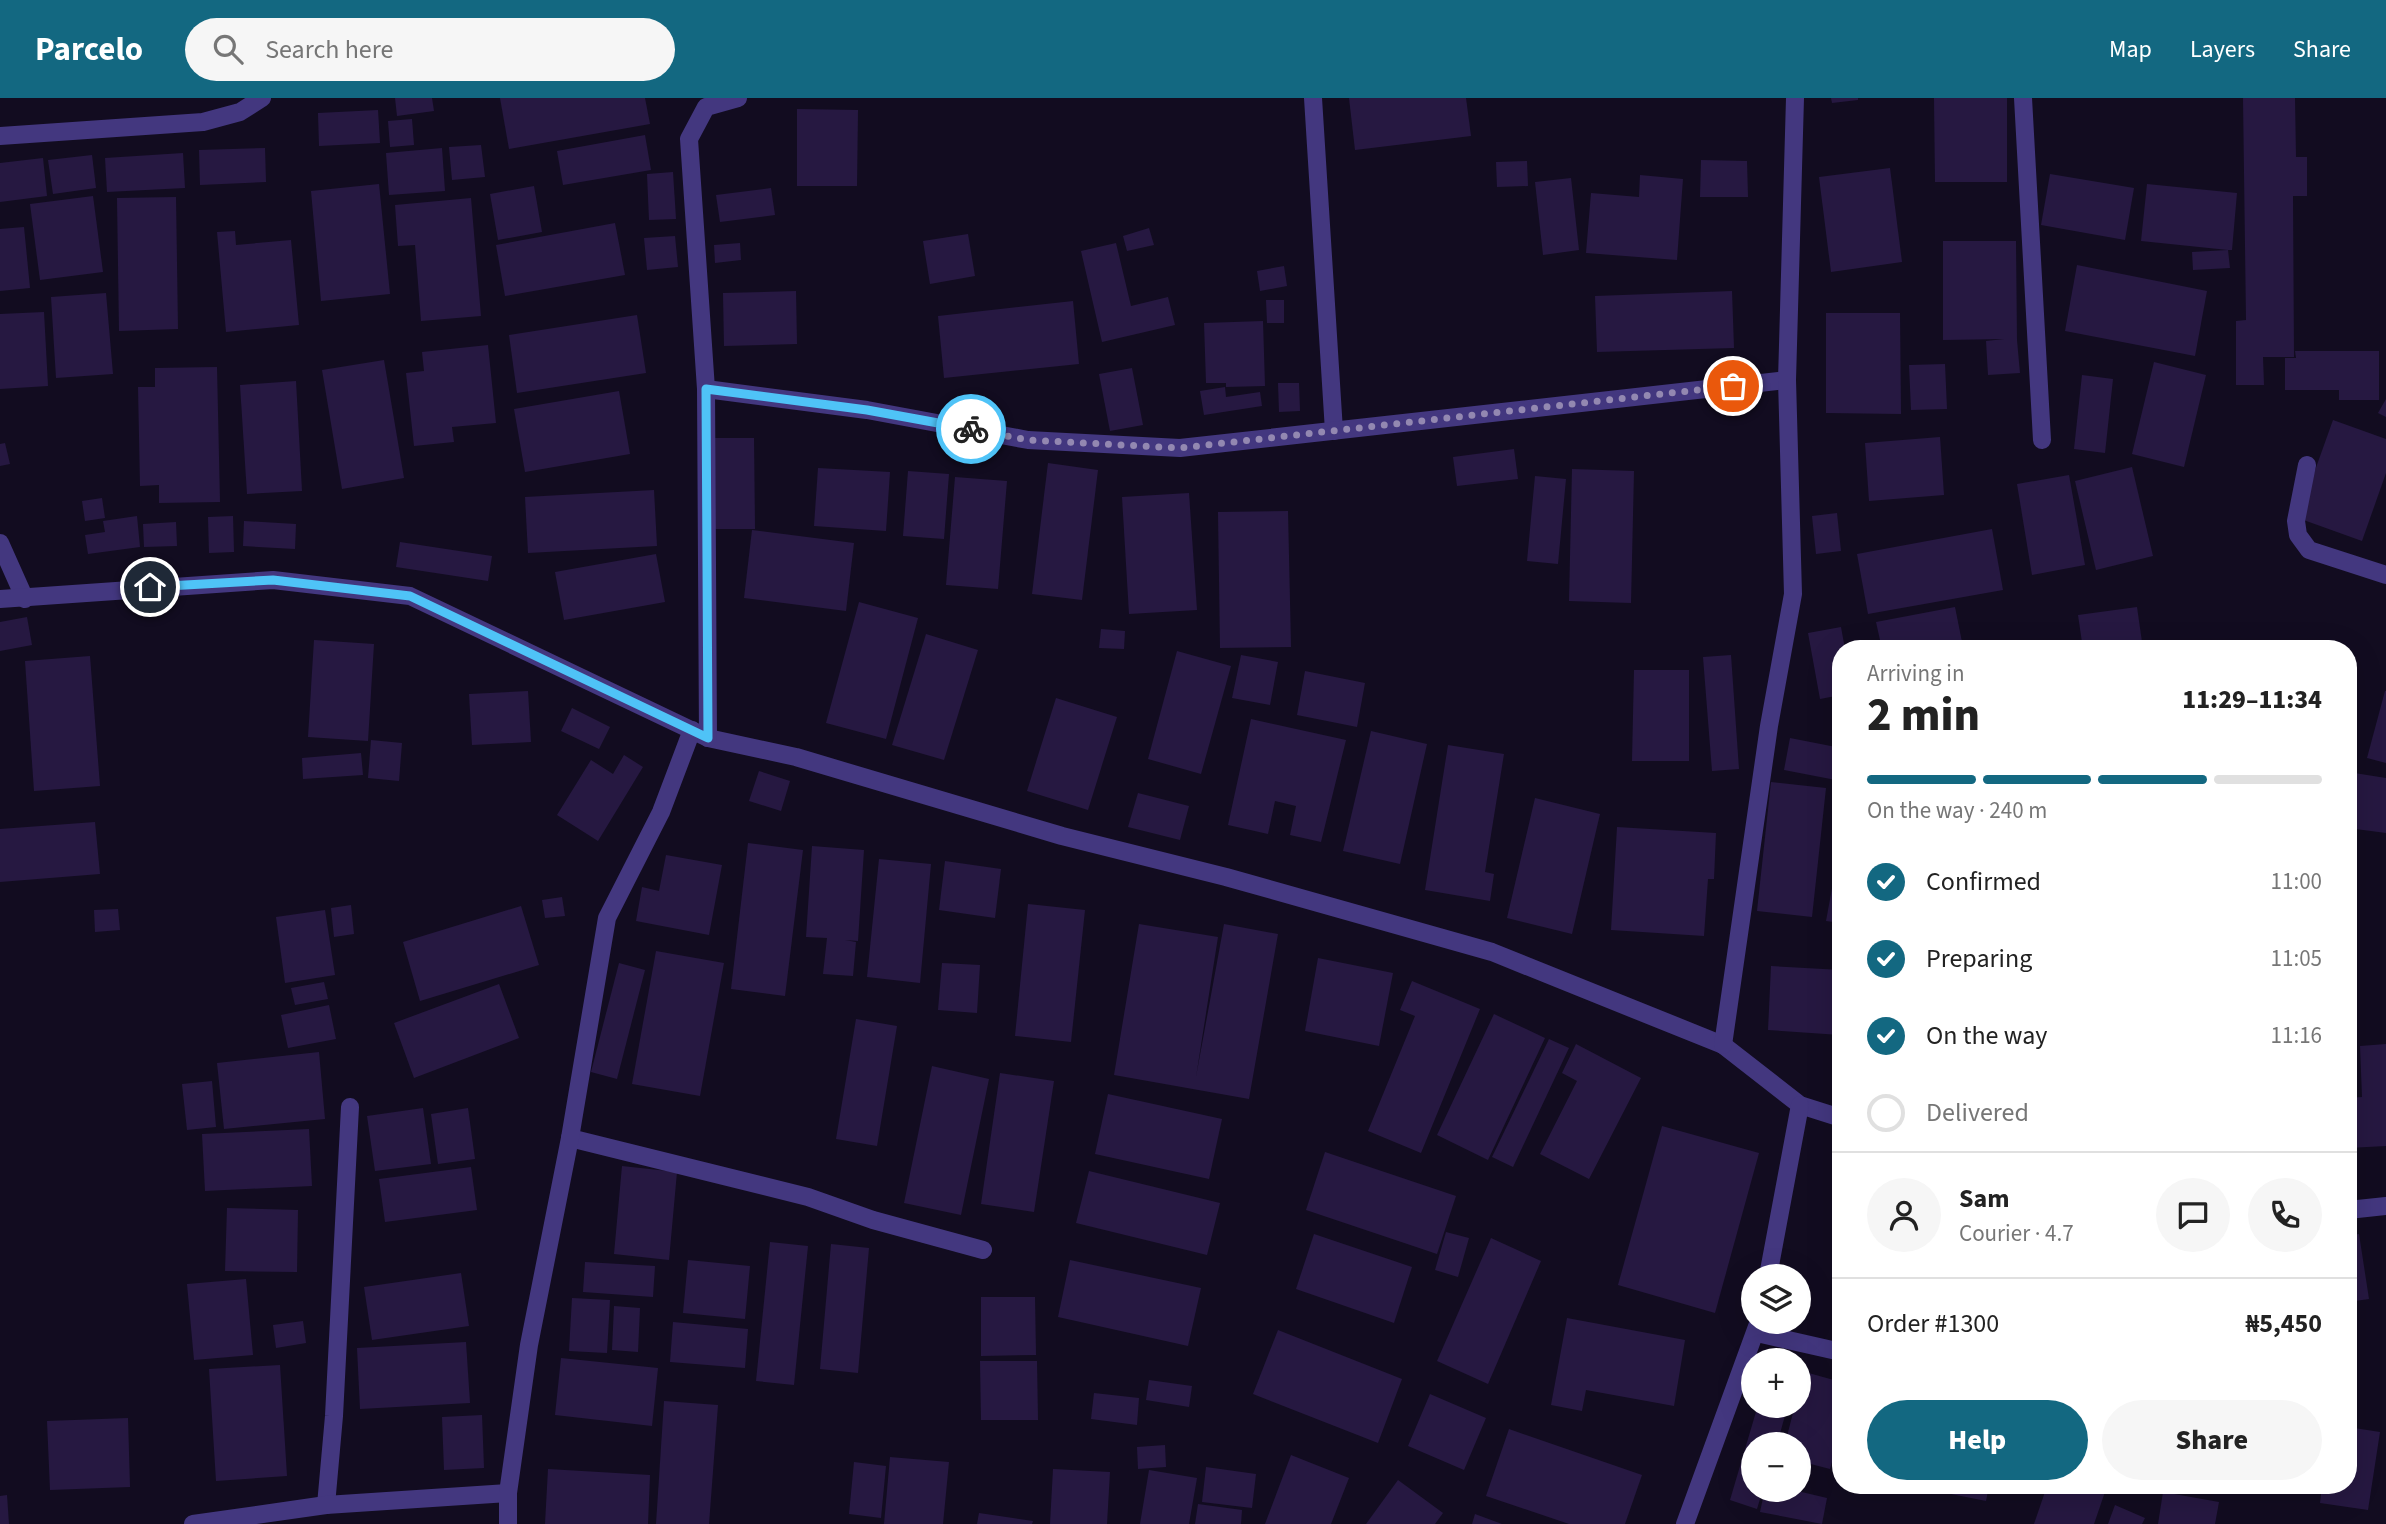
<!DOCTYPE html>
<html lang="en">
<head>
<meta charset="utf-8">
<style>
	body { margin:0; font-family:"Source Sans 3",sans-serif; background:#f6f6f6; color:#222; height:100vh; display:flex; flex-direction:column; font-size:26px; white-space:nowrap }
	* { box-sizing:border-box; margin:0 }
	p { font-size:23px; color:#767676 }
	.icon { flex:none; width:38px; height:38px; fill:none; stroke:currentColor; stroke-width:2; stroke-linecap:round; stroke-linejoin:round }
	.map { position:relative; flex:1; overflow:hidden }
	.side { position:absolute; left:1832px; top:542px; width:525px; height:854px; display:flex; flex-direction:column; background:#fff; border-radius:28px; box-shadow:0 7px 28px #0002 }
	.side>* { flex:none }
	.controls { position:absolute; left:1741px; top:1166px; display:grid; gap:14px }
	.controls a { display:grid; place-items:center; width:70px; height:70px; border-radius:50%; background:#fff; box-shadow:0 7px 28px #0002; font-size:35px }
	.pin { position:absolute; display:grid; place-items:center; width:60px; height:60px; color:#fff; margin:-30px; border:4px solid #fff; border-radius:50%; box-shadow:0 2px 7px #0007 }
	.courier { position:absolute; display:grid; place-items:center; width:70px; height:70px; margin:-35px; border:5px solid #4fc3f7; border-radius:50%; background:#fff; color:#222; box-shadow:0 2px 9px #0007 }
	.head em { font-style:normal; font-weight:800 }
	.head div { display:flex; flex-direction:column-reverse }
	.head { display:flex; align-items:center; justify-content:space-between; height:119px; padding:0 35px }
	h1 { font-size:46px; font-weight:800; line-height:52px }
	.bar { display:grid; grid-template-columns:repeat(4,1fr); gap:10px 7px; align-content:center; height:84px; padding:0 35px }
	.bar i { height:9px; border-radius:5px; background:#e0e0e0 }
	.bar .selected { background:#136881 }
	.bar p { grid-column:span 4 }
	.line { display:flex; align-items:center; gap:18px; padding:0 35px; border-top:2px solid #e0e0e0 }
	.line div { flex:1 }
	.round { display:grid; place-items:center; flex:none; width:74px; height:74px; border-radius:37px; background:#f6f6f6 }
	ol { padding:0 35px; list-style:none }
	li { display:flex; align-items:center; gap:21px; height:77px }
	li p { margin-inline-start:auto }
	li .icon { padding:7px; border-radius:50%; background:#136881; color:#fff; stroke-width:4 }
	li:last-child { color:#767676 }
	li i { width:38px; height:38px; border:4px solid #e0e0e0; border-radius:50% }
	.cta { display:flex; gap:14px; margin-top:auto; padding:14px 35px }
	.cta a { flex:1; height:80px; border-radius:42px; background:#136881; color:#fff; font-size:28px; font-weight:800; line-height:80px; text-align:center }
	.cta a+a { background:#f6f6f6; color:#222 }
	header { display:flex; align-items:center; gap:42px; box-sizing:border-box; height:98px; padding:0 35px; background:#136881; color:#fff }
	header strong { font-size:33px }
	nav { display:flex; gap:38px; margin-inline-start:auto; font-size:24px }
	.search { width:490px; height:63px; background:#f6f6f6; display:flex; align-items:center; gap:18px; box-sizing:border-box; padding:0 24px; border-radius:38px; color:#767676; font-size:26px }
	.map>svg:first-child { display:block }
	.building { fill:#261841 }
	.lines { fill:none; stroke-linecap:round; stroke-linejoin:round }
	.minor { stroke:#43377f; stroke-width:18 }
	.done { stroke:#9388b1; stroke-width:7; stroke-dasharray:0 12.6 }
	.route { stroke:#4fc3f7; stroke-width:9 }
</style>
</head>
<body>
<header>
<strong>Parcelo</strong>
<div class="search"><svg class="icon" aria-label="search" viewBox="0 0 24 24"><circle cx="10" cy="10" r="6"/><path d="M15 15l6 6"/></svg>Search here</div>
<nav><a>Map</a><a>Layers</a><a>Share</a></nav>
</header>
<div class="map">
<svg width="2386" height="1426" viewBox="0 0 2386 1426">
	<rect width="100%" height="100%" fill="#120c20"/>
	<g class="building">
		<polygon points="395,0 432,0 434,13 397,18"/>
		<polygon points="500,0 645,0 650,26 509,51"/>
		<polygon points="1349,0 1466,0 1471,38 1355,52"/>
		<polygon points="1831,0 1858,0 1858,2 1832,5"/>
		<polygon points="1934,0 2007,0 2007,84 1935,84"/>
		<polygon points="2243,0 2295,0 2296,59 2307,59 2307,98 2293,98 2294,259 2263,259 2264,287 2236,287 2236,223 2246,222"/>
		<polygon points="797,11 858,12 857,88 797,88"/>
		<polygon points="378,12 380,45 319,48 318,15"/>
		<polygon points="412,21 414,47 390,49 388,23"/>
		<polygon points="645,37 651,72 563,87 557,53"/>
		<polygon points="481,47 485,79 452,82 449,49"/>
		<polygon points="265,50 266,84 200,87 199,52"/>
		<polygon points="442,50 445,93 389,97 386,55"/>
		<polygon points="183,55 185,90 107,94 105,60"/>
		<polygon points="92,57 96,90 53,96 48,62"/>
		<polygon points="43,60 47,98 0,104 0,65"/>
		<polygon points="1701,62 1747,63 1748,99 1700,99"/>
		<polygon points="1527,63 1528,88 1497,89 1496,64"/>
		<polygon points="1890,70 1902,164 1831,174 1819,79"/>
		<polygon points="673,74 676,121 649,122 647,76"/>
		<polygon points="2050,76 2134,90 2125,142 2041,127"/>
		<polygon points="1640,77 1683,81 1677,162 1586,155 1591,95 1639,99"/>
		<polygon points="1571,80 1579,152 1543,157 1535,84"/>
		<polygon points="379,86 390,196 321,203 311,93"/>
		<polygon points="2147,86 2237,95 2232,152 2228,152 2230,170 2193,172 2192,154 2228,152 2141,143"/>
		<polygon points="534,88 542,134 498,142 490,96"/>
		<polygon points="771,90 775,117 720,124 716,97"/>
		<polygon points="93,98 103,174 40,182 30,106"/>
		<polygon points="176,99 178,231 119,233 117,100"/>
		<polygon points="471,100 481,218 421,223 415,147 398,148 395,107"/>
		<polygon points="615,125 625,177 505,198 496,147"/>
		<polygon points="24,129 30,190 0,193 0,131"/>
		<polygon points="1149,130 1154,147 1127,153 1123,138"/>
		<polygon points="235,133 236,147 291,142 299,227 226,234 217,134"/>
		<polygon points="968,136 975,178 930,186 923,143"/>
		<polygon points="675,138 678,169 647,172 644,140"/>
		<polygon points="1943,143 2016,143 2017,242 2020,275 1988,277 1986,243 2004,241 1943,242"/>
		<polygon points="740,145 741,162 715,165 714,147"/>
		<polygon points="1116,145 1131,208 1168,199 1175,227 1102,244 1081,153"/>
		<polygon points="2077,167 2207,193 2195,258 2065,233"/>
		<polygon points="1284,168 1287,188 1260,193 1257,173"/>
		<polygon points="796,193 797,246 724,248 723,195"/>
		<polygon points="1732,193 1734,250 1597,254 1595,198"/>
		<polygon points="106,195 113,276 56,280 51,199"/>
		<polygon points="1266,202 1284,202 1284,225 1267,225"/>
		<polygon points="1073,203 1079,266 944,280 938,218"/>
		<polygon points="44,214 48,288 0,291 0,216"/>
		<polygon points="1826,215 1900,215 1901,316 1826,315"/>
		<polygon points="637,217 646,275 517,295 509,237"/>
		<polygon points="1263,223 1265,288 1226,289 1226,285 1206,285 1204,225"/>
		<polygon points="488,247 496,325 452,329 454,344 414,348 406,275 424,273 422,254"/>
		<polygon points="2295,253 2379,253 2379,302 2339,302 2339,292 2285,292 2285,260 2296,260"/>
		<polygon points="384,262 404,380 342,391 322,272"/>
		<polygon points="2154,264 2206,277 2184,369 2132,356"/>
		<polygon points="1945,266 1947,311 1911,312 1909,267"/>
		<polygon points="217,269 220,404 159,405 159,387 140,388 138,289 155,289 155,270"/>
		<polygon points="1132,270 1143,327 1110,333 1099,276"/>
		<polygon points="2082,277 2113,281 2105,355 2074,351"/>
		<polygon points="296,283 302,393 247,396 240,287"/>
		<polygon points="1278,285 1299,285 1300,313 1279,314"/>
		<polygon points="1225,289 1226,299 1260,294 1262,308 1204,317 1200,293"/>
		<polygon points="619,293 630,356 525,374 514,311"/>
		<polygon points="2386,301 2386,319 2378,315"/>
		<polygon points="2333,322 2386,341 2386,375 2362,443 2298,420"/>
		<polygon points="1940,339 1944,397 1869,403 1865,345"/>
		<polygon points="708,340 754,340 755,431 709,431"/>
		<polygon points="5,345 10,366 0,368 0,346"/>
		<polygon points="1514,351 1518,381 1457,388 1453,359"/>
		<polygon points="1048,365 1098,372 1082,502 1032,496"/>
		<polygon points="2132,369 2153,458 2096,472 2075,383"/>
		<polygon points="818,370 890,374 886,433 814,428"/>
		<polygon points="1572,371 1634,373 1631,505 1569,503"/>
		<polygon points="908,373 949,376 944,441 903,438"/>
		<polygon points="2069,377 2085,467 2032,477 2017,386"/>
		<polygon points="1535,378 1566,381 1558,466 1527,463"/>
		<polygon points="955,379 1007,383 998,491 946,487"/>
		<polygon points="654,392 657,448 528,455 525,399"/>
		<polygon points="1189,395 1197,512 1129,516 1122,399"/>
		<polygon points="102,400 105,420 85,423 82,403"/>
		<polygon points="1288,413 1291,549 1220,550 1218,414"/>
		<polygon points="1837,415 1841,453 1816,456 1812,418"/>
		<polygon points="137,418 140,449 88,456 85,437 105,434 103,423"/>
		<polygon points="233,418 234,454 209,455 208,419"/>
		<polygon points="244,423 296,426 295,451 243,448"/>
		<polygon points="176,424 177,448 144,449 143,426"/>
		<polygon points="1992,431 2003,492 1868,516 1857,456"/>
		<polygon points="752,432 854,445 846,513 744,500"/>
		<polygon points="400,444 492,458 488,483 396,469"/>
		<polygon points="656,456 665,504 564,522 555,474"/>
		<polygon points="859,504 918,520 886,641 826,625"/>
		<polygon points="1955,509 1962,544 1923,551 1882,551 1876,524"/>
		<polygon points="2137,509 2143,551 2083,551 2078,517"/>
		<polygon points="27,519 32,547 0,553 0,524"/>
		<polygon points="1841,529 1845,551 1841,551 1841,597 1820,601 1808,535"/>
		<polygon points="1101,531 1125,533 1124,551 1099,550"/>
		<polygon points="926,536 978,552 944,662 892,647"/>
		<polygon points="314,542 374,546 368,643 308,639"/>
		<polygon points="1177,553 1231,568 1201,676 1148,661"/>
		<polygon points="1241,557 1278,564 1270,607 1232,600"/>
		<polygon points="1731,557 1739,671 1712,673 1703,559"/>
		<polygon points="90,558 100,688 34,693 25,563"/>
		<polygon points="1634,572 1689,572 1689,663 1632,663"/>
		<polygon points="1305,573 1365,585 1357,629 1297,617"/>
		<polygon points="528,593 531,644 472,647 469,596"/>
		<polygon points="2385,593 2386,593 2386,665 2367,660"/>
		<polygon points="1056,600 1117,619 1088,712 1027,693"/>
		<polygon points="572,610 610,629 599,651 561,633"/>
		<polygon points="1251,621 1346,642 1321,744 1290,737 1296,708 1275,703 1268,736 1228,727"/>
		<polygon points="1371,633 1427,646 1400,766 1343,753"/>
		<polygon points="1790,640 1841,650 1841,683 1784,672"/>
		<polygon points="371,642 402,645 399,683 368,680"/>
		<polygon points="1448,647 1504,656 1485,774 1494,776 1490,803 1425,792"/>
		<polygon points="361,655 363,677 303,681 302,660"/>
		<polygon points="624,657 643,669 598,743 557,717 591,662 613,676"/>
		<polygon points="759,673 790,683 781,713 749,703"/>
		<polygon points="2348,674 2386,680 2386,735 2348,730"/>
		<polygon points="1771,684 1826,690 1812,819 1757,813"/>
		<polygon points="1138,695 1189,708 1180,742 1128,729"/>
		<polygon points="1535,700 1600,716 1572,836 1507,820"/>
		<polygon points="95,724 100,776 0,784 0,731"/>
		<polygon points="1617,729 1716,735 1714,781 1708,781 1704,838 1611,832"/>
		<polygon points="748,745 803,752 785,898 731,891"/>
		<polygon points="1840,747 1841,747 1841,825 1826,823"/>
		<polygon points="812,748 864,752 858,843 845,842 856,844 853,878 823,876 827,840 806,839"/>
		<polygon points="666,757 722,767 709,837 636,823 642,789 659,793"/>
		<polygon points="879,761 931,766 920,885 867,879"/>
		<polygon points="945,763 1001,771 995,820 939,812"/>
		<polygon points="562,799 565,818 545,820 542,802"/>
		<polygon points="1028,806 1085,812 1071,944 1015,938"/>
		<polygon points="351,807 354,836 334,839 331,810"/>
		<polygon points="521,808 539,867 420,903 403,844"/>
		<polygon points="118,811 120,832 95,834 94,812"/>
		<polygon points="325,812 335,877 285,885 276,819"/>
		<polygon points="1139,826 1218,839 1196,979 1224,826 1278,836 1249,1001 1114,977"/>
		<polygon points="656,853 724,865 700,998 632,986"/>
		<polygon points="1318,860 1393,875 1379,948 1305,933"/>
		<polygon points="619,865 645,872 617,981 591,974"/>
		<polygon points="942,865 980,867 977,915 938,912"/>
		<polygon points="1771,868 1841,872 1840,937 1768,932"/>
		<polygon points="1412,883 1480,911 1421,1055 1368,1033 1415,918 1400,912"/>
		<polygon points="324,884 328,901 295,907 291,890"/>
		<polygon points="499,886 519,940 414,980 394,925"/>
		<polygon points="329,907 336,941 288,950 281,917"/>
		<polygon points="1494,916 1545,940 1488,1062 1437,1037"/>
		<polygon points="856,921 897,928 877,1048 836,1041"/>
		<polygon points="1549,941 1569,950 1513,1069 1492,1059"/>
		<polygon points="1576,946 1641,980 1589,1081 1540,1056 1577,983 1562,975"/>
		<polygon points="2386,946 2386,1048 2348,1050 2348,1000 2362,999 2360,948"/>
		<polygon points="319,954 325,1021 224,1031 217,965"/>
		<polygon points="932,968 989,981 961,1117 904,1105"/>
		<polygon points="1000,975 1054,983 1034,1114 981,1106"/>
		<polygon points="212,983 216,1029 187,1032 182,986"/>
		<polygon points="1108,996 1222,1021 1209,1081 1095,1056"/>
		<polygon points="423,1010 431,1066 375,1073 367,1018"/>
		<polygon points="468,1010 475,1061 438,1066 431,1016"/>
		<polygon points="1662,1028 1759,1055 1715,1215 1618,1187"/>
		<polygon points="309,1031 312,1088 205,1093 202,1036"/>
		<polygon points="1325,1054 1456,1098 1437,1156 1306,1112"/>
		<polygon points="622,1068 677,1074 669,1162 614,1156"/>
		<polygon points="471,1069 477,1112 385,1124 379,1081"/>
		<polygon points="1089,1073 1220,1105 1207,1157 1076,1125"/>
		<polygon points="227,1110 298,1112 297,1174 225,1173"/>
		<polygon points="1446,1134 1469,1140 1458,1179 1435,1172"/>
		<polygon points="1314,1136 1412,1169 1394,1225 1296,1191"/>
		<polygon points="2359,1136 2369,1201 2348,1204 2348,1138"/>
		<polygon points="1491,1140 1541,1163 1488,1286 1437,1263"/>
		<polygon points="770,1144 808,1148 794,1287 756,1283"/>
		<polygon points="831,1146 869,1150 858,1275 820,1271"/>
		<polygon points="688,1162 750,1168 745,1221 683,1215"/>
		<polygon points="1070,1162 1201,1190 1188,1248 1058,1219"/>
		<polygon points="585,1164 655,1168 653,1199 583,1194"/>
		<polygon points="461,1175 469,1228 372,1242 364,1189"/>
		<polygon points="246,1181 253,1257 194,1262 187,1186"/>
		<polygon points="981,1199 1035,1199 1036,1257 981,1258"/>
		<polygon points="572,1200 610,1202 607,1255 569,1253"/>
		<polygon points="614,1208 640,1210 638,1254 612,1252"/>
		<polygon points="1567,1220 1685,1242 1674,1308 1586,1292 1582,1313 1551,1307"/>
		<polygon points="303,1223 306,1245 276,1250 273,1227"/>
		<polygon points="673,1224 748,1231 745,1270 670,1264"/>
		<polygon points="1278,1232 1402,1281 1378,1345 1253,1296"/>
		<polygon points="466,1244 470,1305 360,1311 357,1250"/>
		<polygon points="561,1260 658,1270 652,1328 555,1317"/>
		<polygon points="980,1263 1037,1263 1038,1322 981,1322"/>
		<polygon points="280,1267 287,1378 216,1383 209,1271"/>
		<polygon points="1805,1274 1841,1284 1841,1333 1830,1371 1799,1363 1799,1346 1785,1346 1795,1307 1799,1307"/>
		<polygon points="1149,1282 1192,1288 1189,1309 1146,1302"/>
		<polygon points="1094,1295 1139,1300 1137,1327 1091,1321"/>
		<polygon points="1430,1296 1486,1320 1464,1372 1408,1348"/>
		<polygon points="664,1303 718,1307 709,1426 656,1426"/>
		<polygon points="1758,1307 1788,1307 1777,1346 1754,1346 1754,1391 1763,1391 1757,1411 1730,1402"/>
		<polygon points="482,1317 484,1370 444,1372 442,1319"/>
		<polygon points="128,1320 130,1389 50,1392 47,1323"/>
		<polygon points="2348,1329 2380,1334 2368,1412 2320,1405 2322,1388 2348,1388"/>
		<polygon points="1509,1331 1642,1377 1625,1426 1569,1426 1486,1398"/>
		<polygon points="1165,1347 1166,1369 1138,1371 1137,1349"/>
		<polygon points="1291,1357 1349,1380 1331,1426 1265,1426"/>
		<polygon points="890,1359 949,1364 943,1426 884,1426"/>
		<polygon points="854,1364 886,1368 881,1420 849,1416"/>
		<polygon points="1206,1369 1256,1376 1252,1410 1202,1404"/>
		<polygon points="548,1371 650,1377 648,1426 545,1426"/>
		<polygon points="1053,1371 1110,1374 1107,1426 1050,1426"/>
		<polygon points="1149,1372 1197,1380 1189,1426 1140,1426"/>
		<polygon points="1398,1382 1443,1415 1435,1426 1366,1426"/>
		<polygon points="1943,1388 1989,1388 1986,1403 1941,1394"/>
		<polygon points="2047,1388 2107,1388 2094,1426 2034,1426"/>
		<polygon points="2291,1388 2311,1388 2310,1394"/>
		<polygon points="1765,1391 1789,1391 1827,1400 1822,1426 1760,1414"/>
		<polygon points="2163,1394 2219,1404 2215,1426 2158,1426"/>
		<polygon points="7,1397 9,1426 0,1426 0,1398"/>
		<polygon points="1198,1406 1242,1412 1241,1426 1195,1426"/>
		<polygon points="2115,1407 2145,1420 2142,1426 2108,1426"/>
		<polygon points="979,1415 1033,1423 1032,1426 977,1426"/>
		<polygon points="1475,1416 1502,1426 1472,1426"/>
	</g>
	<g class="lines">
		<g class="minor">
			<polyline points="1313,0 1334,333"/>
			<polyline points="2023,0 2042,342"/>
			<polyline points="0,38 203,24 240,14 262,0"/>
			<polyline points="706,291 867,312 1028,342 1180,350 1787,282"/>
			<polyline points="2307,367 2296,423 2298,437 2309,452 2386,477"/>
			<polyline points="0,445 25,501"/>
			<polyline points="0,501 273,482 410,498 708,640 796,659 1062,738 1226,779 1492,854 1723,947 1800,1007 1841,1020"/>
			<polyline points="708,640 706,291 689,41 706,9 738,0"/>
			<polyline points="1723,947 1769,628 1793,496 1787,282 1795,0"/>
			<polyline points="570,1040 808,1099 873,1122 983,1152"/>
			<polyline points="2348,1112 2386,1108"/>
			<polyline points="1768,1178 1800,1007"/>
			<polyline points="1757,1235 1841,1254"/>
			<polyline points="326,1407 334,1318 350,1009"/>
			<polyline points="193,1426 326,1407 508,1395"/>
			<polyline points="508,1426 508,1395 529,1247 570,1040 607,820 661,714 692,632"/>
			<polyline points="1685,1426 1759,1223"/>
		</g>
	</g>
	<g class="lines">
		<polyline class="done" points="971,331 1028,342 1180,350 1733,288"/>
		<polyline class="route" points="150,489 273,482 410,498 708,640 706,291 867,312 971,331"/>
	</g>
</svg>
<div class="controls">
<a><svg class="icon" aria-label="layers" viewBox="0 0 24 24"><path d="M12 4l9 5-9 5-9-5zM3 14l9 5 9-5"/></svg></a>
<a>+</a>
<a>−</a>
</div>
<div class="pin" style="left:1733px;top:288px;background:#ea580c"><svg class="icon" aria-label="bag" viewBox="0 0 24 24"><path d="M5 8h14l-1 12H6zM9 8a3 3 0 0 1 6 0"/></svg></div>
<div class="pin" style="left:150px;top:489px;background:#1f2937"><svg class="icon" aria-label="home" viewBox="0 0 24 24"><path d="M3 11l9-7 9 7M6 9v11h12V9"/></svg></div>
<div class="courier" style="left:971px;top:331px"><svg class="icon" aria-label="bike" viewBox="0 0 24 24"><circle cx="6" cy="16" r="4"/><circle cx="18" cy="16" r="4"/><path d="M6 16l4-8h5l3 8M10 8l3 8H6M13 5h3"/></svg></div>
<section class="side">
<div class="head"><div><h1>2 min</h1><p>Arriving in</p></div><em>11:29–11:34</em></div>
<div class="bar"><i class="selected"></i><i class="selected"></i><i class="selected"></i><i></i><p>On the way · 240 m</p></div>
<ol>
<li><svg class="icon" aria-label="check" viewBox="0 0 24 24"><path d="M5 12l5 5 9-10"/></svg>Confirmed<p>11:00</p></li>
<li><svg class="icon" aria-label="check" viewBox="0 0 24 24"><path d="M5 12l5 5 9-10"/></svg>Preparing<p>11:05</p></li>
<li><svg class="icon" aria-label="check" viewBox="0 0 24 24"><path d="M5 12l5 5 9-10"/></svg>On the way<p>11:16</p></li>
<li><i></i>Delivered</li>
</ol>
<div class="line" style="height:126px"><a class="round"><svg class="icon" aria-label="person" viewBox="0 0 24 24"><circle cx="12" cy="8" r="4"/><path d="M4 21q1-7 8-7t8 7"/></svg></a><div><b>Sam</b><p>Courier · 4.7</p></div><a class="round"><svg class="icon" aria-label="chat" viewBox="0 0 24 24"><path d="M4 5h16v11H9l-5 4z"/></svg></a><a class="round"><svg class="icon" aria-label="phone" viewBox="0 0 24 24"><path d="M5 4h4l2 5-3 2q2 4 5 5l2-3 5 2v4C11 20 4 13 5 4z"/></svg></a></div>
<div class="line" style="height:91px"><div>Order #1300</div><b>₦5,450</b></div>
<div class="cta"><a>Help</a><a>Share</a></div>
</section>
</div>
</body>
</html>
